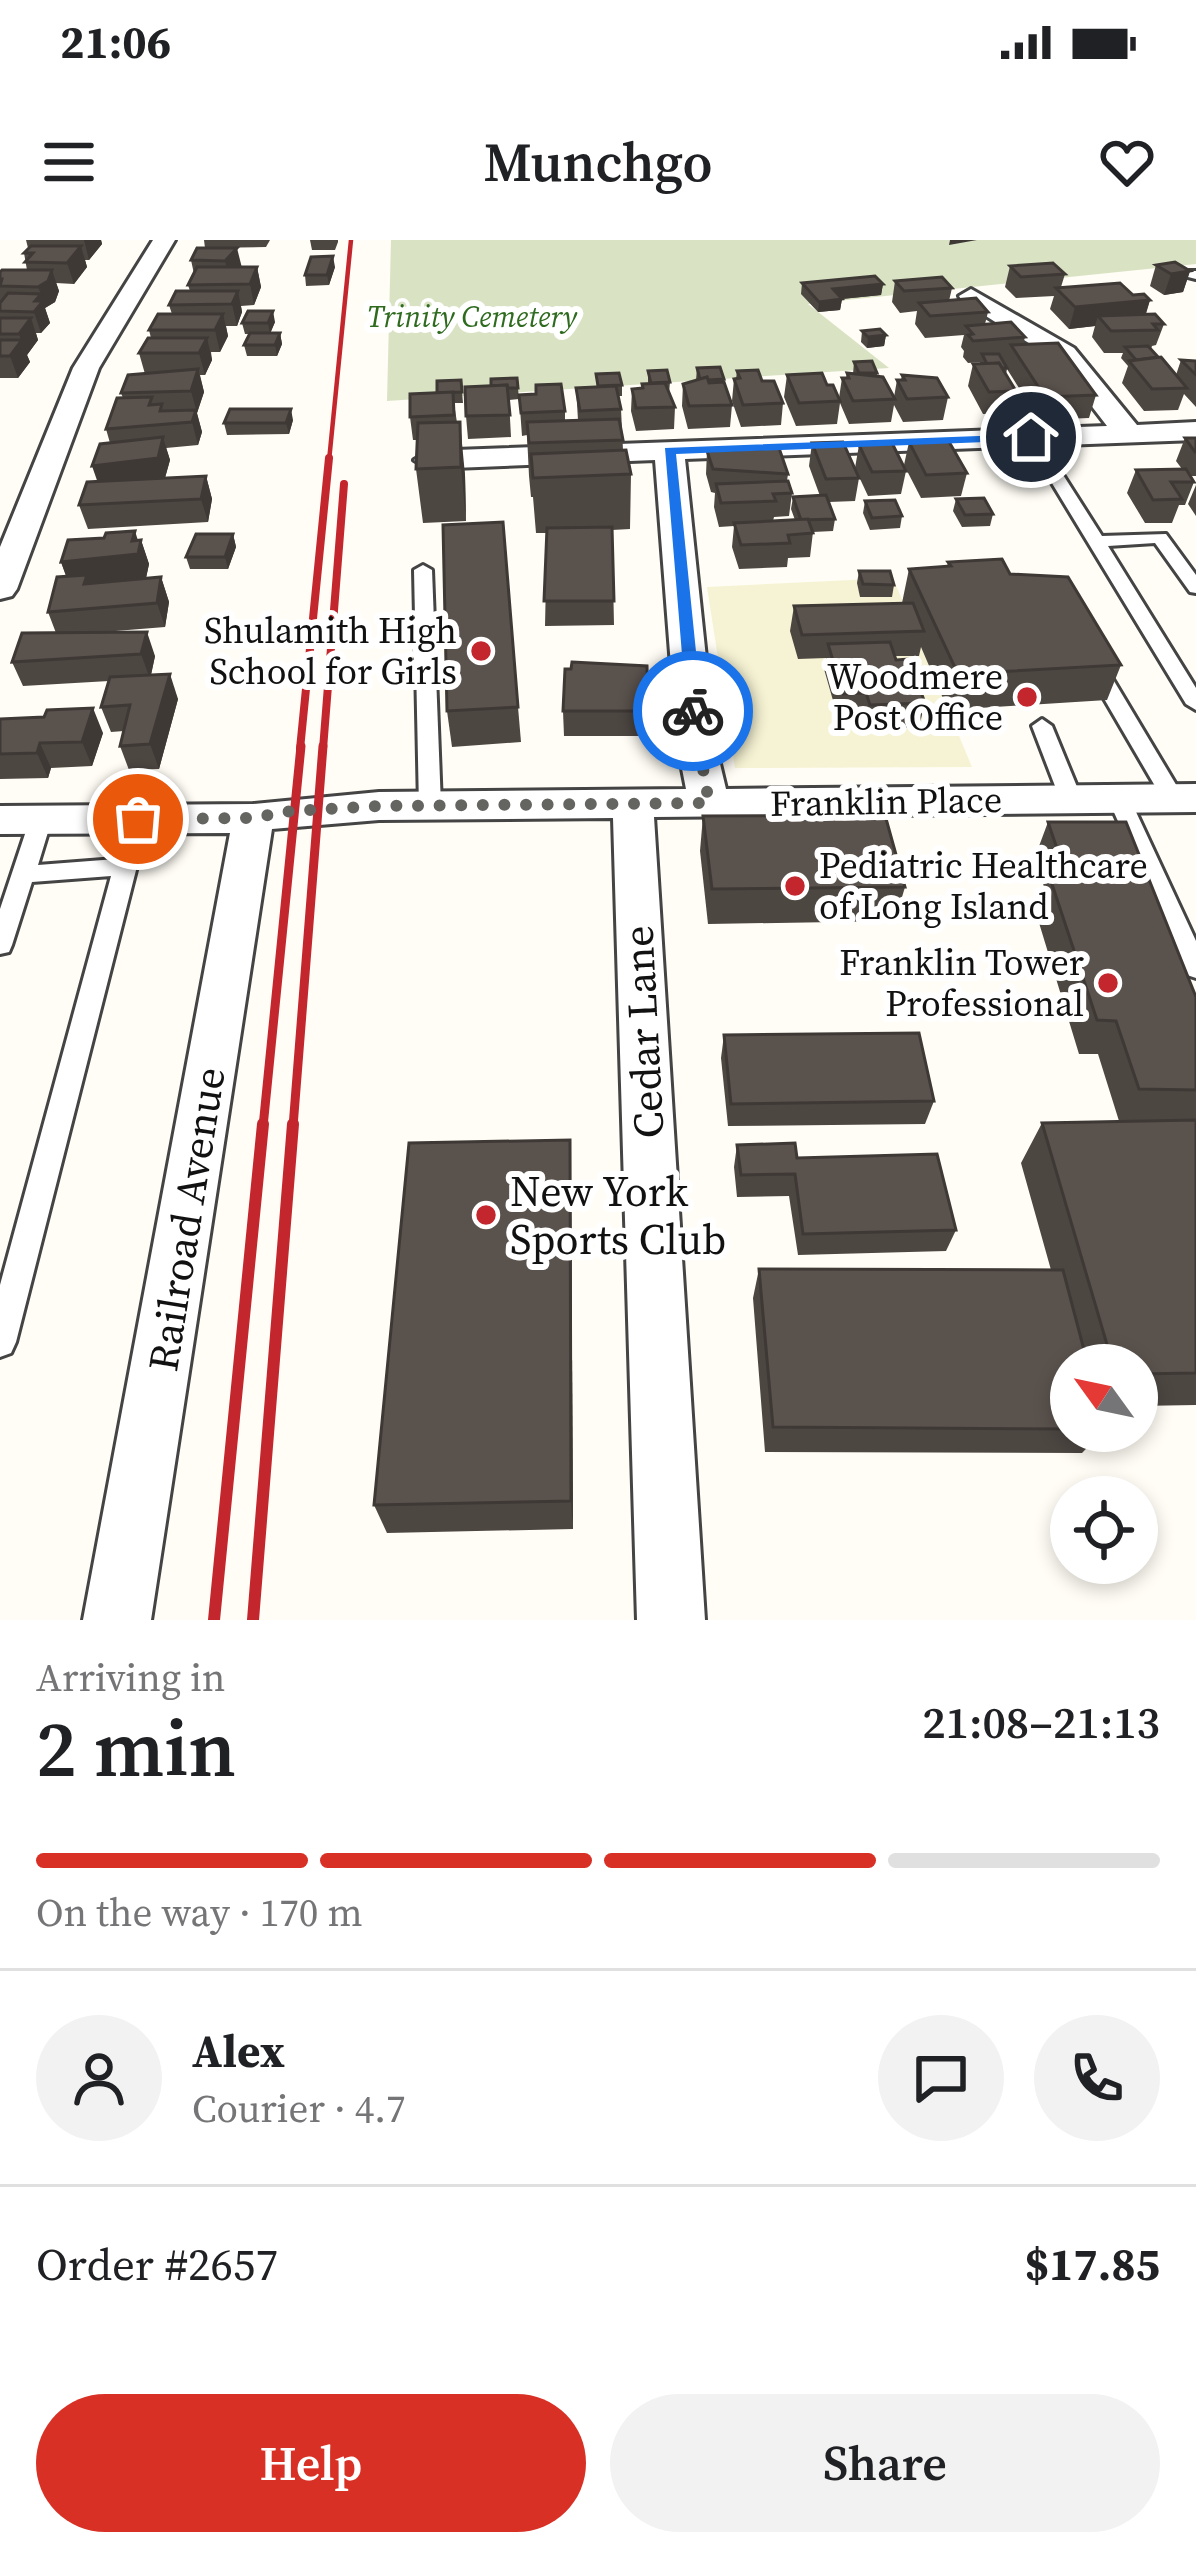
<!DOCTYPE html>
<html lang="en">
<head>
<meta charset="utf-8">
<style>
	body { margin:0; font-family:"Source Serif 4",serif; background:#f2f2f2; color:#202124; height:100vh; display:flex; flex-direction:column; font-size:45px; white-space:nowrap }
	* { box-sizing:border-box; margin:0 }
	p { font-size:39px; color:#757577 }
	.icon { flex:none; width:66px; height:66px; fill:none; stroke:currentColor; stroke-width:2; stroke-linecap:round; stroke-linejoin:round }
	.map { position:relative; height:1380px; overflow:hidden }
	.details { display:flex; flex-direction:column; background:#fff; flex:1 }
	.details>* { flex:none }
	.needle { width:78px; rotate:303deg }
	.buttons { position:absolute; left:1050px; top:1104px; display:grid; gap:24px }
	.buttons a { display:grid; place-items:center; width:108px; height:108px; border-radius:50%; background:#fff; box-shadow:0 6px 18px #0003; font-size:60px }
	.pin { position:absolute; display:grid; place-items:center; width:102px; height:102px; color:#fff; margin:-51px; border:6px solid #fff; border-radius:50%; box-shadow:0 3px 12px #0007 }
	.courier { position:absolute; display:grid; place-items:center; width:120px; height:120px; margin:-60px; border:9px solid #1a73e8; border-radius:50%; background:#fff; color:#222; box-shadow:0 3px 15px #0007 }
	.headline em { font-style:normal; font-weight:600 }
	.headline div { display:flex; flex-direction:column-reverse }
	.headline { display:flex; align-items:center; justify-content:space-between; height:204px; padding:0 36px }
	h1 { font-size:78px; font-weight:600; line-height:90px }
	.bar { display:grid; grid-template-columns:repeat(4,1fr); gap:18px 12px; align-content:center; height:144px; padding:0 36px }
	.bar i { height:15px; border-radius:9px; background:#e0e0e0 }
	.bar .on { background:#d93025 }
	.bar p { grid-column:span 4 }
	.line { display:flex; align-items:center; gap:30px; padding:0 36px; border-top:3px solid #e0e0e0 }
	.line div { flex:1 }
	.round { display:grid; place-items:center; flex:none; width:126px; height:126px; border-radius:63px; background:#f2f2f2 }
	.cta { display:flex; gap:24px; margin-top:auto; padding:24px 36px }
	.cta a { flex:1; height:138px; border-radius:72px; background:#d93025; color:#fff; font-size:48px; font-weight:600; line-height:138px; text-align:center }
	.cta a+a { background:#f2f2f2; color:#202124 }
	.status { display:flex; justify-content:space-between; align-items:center; height:84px; padding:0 60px; background:#fff; direction:ltr }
	.status svg { height:33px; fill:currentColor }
	header { display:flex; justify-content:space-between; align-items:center; height:156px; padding:0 36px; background:#fff; font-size:54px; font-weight:600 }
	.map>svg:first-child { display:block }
	.farmland { fill:#f6f3d4 }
	.cemetery { fill:#d9e3c4 }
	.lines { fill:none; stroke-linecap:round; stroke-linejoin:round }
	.lane-casing { stroke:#444; stroke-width:6 }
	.street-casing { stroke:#444; stroke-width:6 }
	.lane { fill:#fff; fill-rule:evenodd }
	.street { fill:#fff; fill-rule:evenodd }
	.rail-far3 { stroke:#c4262e; stroke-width:4.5 }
	.rail-far2 { stroke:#c4262e; stroke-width:8 }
	.rail-far1 { stroke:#c4262e; stroke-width:9 }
	.rail { stroke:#c4262e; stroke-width:12 }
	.wall { fill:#4d4742 }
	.shaded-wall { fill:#3f3936 }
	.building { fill:#5a524d; stroke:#3f3936; stroke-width:3 }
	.route { fill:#1a73e8 }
	.done { stroke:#646461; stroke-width:12; stroke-dasharray:0 21.6 }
	.poi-dot { fill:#c4262e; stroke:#fff; stroke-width:4.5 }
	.labels { text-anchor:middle; stroke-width:12; stroke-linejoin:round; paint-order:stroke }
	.far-park-label { font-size:30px; font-style:italic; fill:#2f6b1f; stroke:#fff }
	.poi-label { font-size:36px; fill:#111; stroke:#fff; text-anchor:end }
	.street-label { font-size:36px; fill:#111; stroke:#fff }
	.near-street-label { font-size:42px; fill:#111; stroke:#fff }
	.near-poi-label { font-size:42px; fill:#111; stroke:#fff; text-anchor:start }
</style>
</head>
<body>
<div class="status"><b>21:06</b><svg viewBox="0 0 49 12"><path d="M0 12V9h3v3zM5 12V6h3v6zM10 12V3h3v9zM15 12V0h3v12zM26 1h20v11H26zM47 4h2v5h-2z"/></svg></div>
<header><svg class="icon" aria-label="menu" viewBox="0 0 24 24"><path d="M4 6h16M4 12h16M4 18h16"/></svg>Munchgo<svg class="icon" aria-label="heart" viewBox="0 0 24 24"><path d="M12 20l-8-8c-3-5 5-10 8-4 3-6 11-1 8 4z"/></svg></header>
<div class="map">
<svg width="1196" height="1380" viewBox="0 0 1196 1380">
	<rect width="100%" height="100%" fill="#fffdf5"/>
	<polygon class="farmland" points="893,338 972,527 735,528 707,347"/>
	<polygon class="cemetery" points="391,0 1196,0 1196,24 808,64 889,128 387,161"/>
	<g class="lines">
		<g class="lane-casing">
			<g id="lane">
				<polygon points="1188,31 1196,31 1196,39 1188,37"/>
				<polygon points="1027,194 1037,194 1102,296 1166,294 1196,335 1196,353 1190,352 1155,303 1108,306 1196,448 1196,470 1186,464 1024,197"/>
				<polygon points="423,325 432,330 441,566 430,574 419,566 414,330"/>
				<polygon points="1095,420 1105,426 1184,558 1181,563 1165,563 1162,558 1085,426"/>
				<polygon points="1042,479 1052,486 1082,559 1079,564 1071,566 1060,559 1032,486"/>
				<polygon points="1119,552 1130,559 1196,701 1196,738 1187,735 1184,728 1108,559"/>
				<polygon points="41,571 52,579 38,625 116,619 130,574 138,571 149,579 16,1102 11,1113 0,1117 0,1045 111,636 32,642 12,705 9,712 0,714 0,669 30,579"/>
			</g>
		</g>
		<g class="street-casing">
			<g id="street">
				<polygon points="153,0 175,0 99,128 17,349 12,356 0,359 0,307 73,128"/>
				<polygon points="971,49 1074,108 1137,185 1196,182 1196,200 685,219 715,503 726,549 1196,544 1196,572 654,577 705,1380 637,1380 613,578 379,580 272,589 151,1380 83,1380 230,593 0,594 0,566 253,564 379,552 686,549 677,503 655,220 429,229 414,220 429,211 1107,186 1056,120 962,61 959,56"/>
			</g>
		</g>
		<use href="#lane" class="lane"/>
		<use href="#street" class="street"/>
		<polyline class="rail-far3" points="329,221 351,0"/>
		<g class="rail-far2">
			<polyline points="300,509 329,218"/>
			<polyline points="323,509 344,244"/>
		</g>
		<g class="rail-far1">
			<polyline points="263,887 301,506"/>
			<polyline points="293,887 323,506"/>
		</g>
		<g class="rail">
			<polyline points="214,1380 263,884"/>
			<polyline points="253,1380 293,884"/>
		</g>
	</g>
	<g class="wall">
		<polygon points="26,0 101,0 102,4 89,20 85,20 87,27 74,44 56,43 59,51 55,62 45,68 50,83 41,93 36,93 38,100 27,115 30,122 18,138 0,138 0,32 27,30 24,13 28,8"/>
		<polygon points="204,0 270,0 266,7 205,8"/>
		<polygon points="310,0 338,0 338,2 335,10 312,10"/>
		<polygon points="197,8 241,27 257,27 261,47 254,65 241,66 242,72 237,86 226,86 228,96 220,112 211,112 212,120 205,135 200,135 204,152 197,173 202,192 198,205 166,208 170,220 165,238 206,236 212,259 208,282 88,289 79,265 98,242 110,203 106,189 123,158 121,153 145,134 139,113 151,98 149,90 172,74 169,65 190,51 188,45 194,34 191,20"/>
		<polygon points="1156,25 1190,31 1183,52 1164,55 1150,46"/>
		<polygon points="1010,26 1065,34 1061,47 1133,55 1150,60 1146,74 1164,84 1156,105 1152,106 1151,109 1176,135 1181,120 1196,121 1196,167 1184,154 1178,170 1144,171 1122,143 1128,126 1121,118 1123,113 1104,113 1092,97 1095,86 1069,89 1050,69 1054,56 1016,58 1005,47"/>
		<polygon points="335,27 329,45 306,46 305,35"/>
		<polygon points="895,41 952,48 949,61 988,72 985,84 1025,97 1023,105 1096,155 1089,178 1039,180 1007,129 1006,134 1016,151 1010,174 983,174 968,146 973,124 980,124 980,122 968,123 963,117 964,111 961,107 964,95 925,98 915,84 917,71 900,73 892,62"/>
		<polygon points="802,43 883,44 881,55 842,59 840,70 818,72 801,54"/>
		<polygon points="275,82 270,93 280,93 282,104 277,116 247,116 244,105 250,94 245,94 242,83"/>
		<polygon points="862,91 886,95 884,106 867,108 861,102"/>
		<polygon points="854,122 877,133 877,136 894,157 897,140 901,140 902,135 948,157 943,180 903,182 894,165 891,182 849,184 840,163 837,184 796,186 784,157 787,135 827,145 839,158 842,138 846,138 847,133 853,134"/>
		<polygon points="697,128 724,139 732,165 730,187 688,189 682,166 683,144 696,140"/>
		<polygon points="648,131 670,142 669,153 675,167 674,189 636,191 631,171 632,149 642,148 648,144"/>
		<polygon points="737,131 762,141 783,163 781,185 741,187 732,161 734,139 736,139"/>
		<polygon points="596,134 622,145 622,156 618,156 621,169 623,210 631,234 630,289 612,290 614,385 545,386 547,293 536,293 533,257 531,257 529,236 527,195 522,196 519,155 565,171 565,181 578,180 576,148 597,147"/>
		<polygon points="517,138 519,159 509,160 511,197 468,199 466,176 491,146"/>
		<polygon points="461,140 463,163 454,163 465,235 466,281 423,283 416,229 418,200 413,200 410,177 437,153"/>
		<polygon points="293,180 289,194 227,195 224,183"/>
		<polygon points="1185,198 1196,198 1196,236 1190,236 1194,242 1185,265 1179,265 1172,283 1145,283 1127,253 1136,230 1182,229 1176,221"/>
		<polygon points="909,202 967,233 961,256 921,258 904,225"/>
		<polygon points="812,203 859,238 855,261 829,262 835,279 833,291 813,292 810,317 788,318 787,327 739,329 732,307 734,286 719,287 714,267 715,253 711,252 706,234 707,211 788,234 787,241 792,253 789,276 774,277 773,281 795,280 791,269 793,257 820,256 809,226"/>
		<polygon points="859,205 906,231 901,254 868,256 855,228"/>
		<polygon points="1196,245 1196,276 1188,264"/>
		<polygon points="956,259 993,274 990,286 962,287 953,271"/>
		<polygon points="865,261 902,276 900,288 870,290 863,273"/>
		<polygon points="233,294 236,307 228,329 190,329 186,317"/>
		<polygon points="137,300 141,300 149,324 146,338 161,337 169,362 165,387 103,392 155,416 151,435 178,459 159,529 129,530 120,506 124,491 111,492 101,467 109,441 23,446 12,422 56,393 48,372 66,336 61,322"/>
		<polygon points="948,322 1010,334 1121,425 1107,460 948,470 921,407 919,416 895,416 925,463 919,487 864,490 861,478 838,478 824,429 826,418 798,419 790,391 794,366 902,363 909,329 947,327"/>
		<polygon points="859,331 894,345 892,357 860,357 857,343"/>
		<polygon points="518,467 521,502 452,507 447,471"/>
		<polygon points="563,471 648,471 647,496 564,496"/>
		<polygon points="44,477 103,493 92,526 51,528 48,538 0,539 0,479"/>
		<polygon points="703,576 905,647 895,681 708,684 700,611"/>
		<polygon points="1048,582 1196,757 1196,1165 1137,1166 1137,1125 1071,1125 1071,1191 1103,1191 1082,1213 765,1212 753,1058 759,1029 1051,1030 1021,923 1042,883 1119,881 1098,814 1079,814 1036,673 1045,650 1035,617"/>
		<polygon points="724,795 934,861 925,884 728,886 721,818"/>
		<polygon points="737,905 797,918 956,990 946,1011 798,1015 789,956 737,957 734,927"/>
		<polygon points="571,939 573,1289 387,1293 374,1265"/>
	</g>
	<g class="shaded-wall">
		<polygon points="84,0 101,0 102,4 89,20"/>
		<polygon points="950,0 977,0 949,5"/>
		<polygon points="81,6 87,27 74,44 67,23"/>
		<polygon points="237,8 242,28 230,42 225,21"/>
		<polygon points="333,16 335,27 329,45 327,35"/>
		<polygon points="257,27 261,47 254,65 250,44"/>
		<polygon points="52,30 59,51 55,62 45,68 50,83 41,93 34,72 35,61 41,54 38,47"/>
		<polygon points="1190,31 1183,52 1164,55 1171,34"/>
		<polygon points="883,44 881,55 831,60 833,49"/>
		<polygon points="238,51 242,72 237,86 232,64"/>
		<polygon points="842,59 840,70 818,72 819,62"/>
		<polygon points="1150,60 1143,81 1098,76 1095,86 1069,89 1075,67"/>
		<polygon points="273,71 275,82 270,94 268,83"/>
		<polygon points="223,74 228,96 220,112 215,90"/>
		<polygon points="31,78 38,100 27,115 30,122 18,138 10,116 21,101 19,94"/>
		<polygon points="280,93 282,104 277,116 275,105"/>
		<polygon points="886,95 884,106 867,108 868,97"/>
		<polygon points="207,98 212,120 205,135 199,113"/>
		<polygon points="198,129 204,152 197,173 191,151"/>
		<polygon points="291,169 293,180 289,194 286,183"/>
		<polygon points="196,170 202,192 198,205 192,182"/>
		<polygon points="460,182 465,235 466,281 461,227"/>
		<polygon points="163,197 170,220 164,241 100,249 92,226"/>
		<polygon points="206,236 212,259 208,282 201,259"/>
		<polygon points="135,291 140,307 141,300 149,324 146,338 70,346 61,322 132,301"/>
		<polygon points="233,294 236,307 228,329 225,317"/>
		<polygon points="161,337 169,362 165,387 157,363"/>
		<polygon points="147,392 155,416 150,439 141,414"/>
		<polygon points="170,434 178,459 159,529 150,504"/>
		<polygon points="93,468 103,493 92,526 82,502"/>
		<polygon points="40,503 51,528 48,538 37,513"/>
		<polygon points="570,900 571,939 573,1289 571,1261"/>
	</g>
	<g class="building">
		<polygon points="31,6 81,6 67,23 25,22 33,13 24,13"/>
		<polygon points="197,8 237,8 225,21 191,20"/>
		<polygon points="333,16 327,35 305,35 311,17"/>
		<polygon points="1175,22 1190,31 1171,34 1156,25"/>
		<polygon points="1053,23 1065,34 1021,37 1010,26"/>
		<polygon points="197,27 257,27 250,44 188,45"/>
		<polygon points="2,30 52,30 48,41 38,47 0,46 2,39 0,39 0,32"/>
		<polygon points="875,36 883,44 833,49 842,59 819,62 802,43"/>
		<polygon points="942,37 952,48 904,51 895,41"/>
		<polygon points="1120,43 1133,55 1144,54 1150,60 1075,67 1056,48"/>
		<polygon points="176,51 238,51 232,64 169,65"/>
		<polygon points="8,53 41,54 35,61 43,61 34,72 0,71 0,63"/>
		<polygon points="976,58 988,72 930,76 919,63"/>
		<polygon points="248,71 273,71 268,83 242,83"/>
		<polygon points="158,74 223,74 215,90 149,90"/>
		<polygon points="1155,74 1164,84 1153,84 1158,90 1111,91 1098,76"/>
		<polygon points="0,78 31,78 19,94 0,94"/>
		<polygon points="1011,82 1025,97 973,101 968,95 973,94 966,86"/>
		<polygon points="880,89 886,95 868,97 862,91"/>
		<polygon points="250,93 280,93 275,105 244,105"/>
		<polygon points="148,98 207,98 199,113 139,113"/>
		<polygon points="0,100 22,100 10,116 0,116"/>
		<polygon points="1058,103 1096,155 1045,157 1011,105"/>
		<polygon points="1148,106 1158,117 1136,120 1125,107"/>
		<polygon points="982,114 999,114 1007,128 1002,128 999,123 987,124"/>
		<polygon points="1161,117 1187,148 1152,149 1129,121"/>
		<polygon points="1181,120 1196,121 1196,135"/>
		<polygon points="872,121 877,133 859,133 854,122"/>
		<polygon points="999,123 1016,151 989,152 973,124"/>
		<polygon points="720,127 724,139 708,140 707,137 700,139 697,128"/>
		<polygon points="198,129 191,151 121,153 128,135"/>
		<polygon points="667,130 670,142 651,143 648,131"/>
		<polygon points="758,130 762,141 774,141 783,163 743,165 734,139 740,138 737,131"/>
		<polygon points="619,133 622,145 598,146 596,134"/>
		<polygon points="822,133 827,145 833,145 840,161 799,163 787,135"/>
		<polygon points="847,133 883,137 895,159 853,161 842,138 849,138"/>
		<polygon points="902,135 937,138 948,157 907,159 897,140 905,140"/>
		<polygon points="707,137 709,143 724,142 732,165 689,166 683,144"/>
		<polygon points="517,138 518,148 508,148 507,145 491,146 491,139"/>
		<polygon points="461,140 462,152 437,153 437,141"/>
		<polygon points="665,143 675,167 636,168 632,149 643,148 642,144"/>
		<polygon points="561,144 565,171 521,173 519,155 536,154 536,145"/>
		<polygon points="507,145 510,175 466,176 465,147"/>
		<polygon points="616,146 621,169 580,171 576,148"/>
		<polygon points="453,152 454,175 410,177 410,154"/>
		<polygon points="152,157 149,165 162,164 160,171 196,170 192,182 106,189 117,158"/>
		<polygon points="230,169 291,169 286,183 224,183"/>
		<polygon points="619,179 623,200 529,203 527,182"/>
		<polygon points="460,182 461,227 416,229 418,183"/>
		<polygon points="163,197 158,218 92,226 100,204"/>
		<polygon points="1185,198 1196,198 1196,212 1195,212"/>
		<polygon points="948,200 967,233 926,235 909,202"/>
		<polygon points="843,202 859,238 826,239 812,203"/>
		<polygon points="892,203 906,231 872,232 859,205"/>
		<polygon points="779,208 788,234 713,229 707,211"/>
		<polygon points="626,210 631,234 533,238 531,214"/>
		<polygon points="1186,229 1194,242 1171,242 1182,259 1153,260 1136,230"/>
		<polygon points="206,236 201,259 79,265 87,242"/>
		<polygon points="788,241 792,253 773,254 776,261 721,263 716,244"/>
		<polygon points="826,255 835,279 801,280 793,257"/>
		<polygon points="984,258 993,274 965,275 956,259"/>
		<polygon points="895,260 902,276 872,278 865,261"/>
		<polygon points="808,279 813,293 788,295 790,303 741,305 734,283"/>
		<polygon points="503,282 518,467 447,471 443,285"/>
		<polygon points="612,287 614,361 544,361 547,288"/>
		<polygon points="135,291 132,301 141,300 138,314 61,322 68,300 104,298 106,293"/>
		<polygon points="196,294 233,294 225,317 186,317"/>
		<polygon points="1002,319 1010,334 1068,337 1121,425 958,434 909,329 951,326 948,322"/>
		<polygon points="859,331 890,331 894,345 863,344"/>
		<polygon points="87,335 84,344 161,337 157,363 48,372 57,337"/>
		<polygon points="913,363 924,391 802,395 794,366"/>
		<polygon points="147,392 141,414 12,422 22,393"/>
		<polygon points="890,402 896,420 909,419 925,463 870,465 866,453 843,454 828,404"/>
		<polygon points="572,422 647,426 648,471 563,471 565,429 571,429"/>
		<polygon points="170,434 150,504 120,506 130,465 101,467 110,437"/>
		<polygon points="93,468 82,502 40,503 37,513 0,514 0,479 44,477 47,470"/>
		<polygon points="885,575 905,647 712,649 703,576"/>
		<polygon points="1048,582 1126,582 1196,757 1196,850 1139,849 1116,781 1097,780 1050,638 1067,638"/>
		<polygon points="919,793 934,861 731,864 724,795"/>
		<polygon points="1196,880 1196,1133 1137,1134 1137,1125 1113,1125 1042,883"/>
		<polygon points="570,900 571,1261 374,1265 409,903"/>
		<polygon points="795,903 797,918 937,914 956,990 803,994 795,934 741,935 737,905"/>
		<polygon points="759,1029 1063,1030 1088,1125 1071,1125 1071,1189 773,1187"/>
	</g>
	<polygon class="route" points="1031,194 1036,200 676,214 702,471 687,475 665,208"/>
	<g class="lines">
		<polyline class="done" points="138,579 253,578 291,571 380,566 709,563 693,471"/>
	</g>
	<g class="poi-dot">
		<circle cx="481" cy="411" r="12"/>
		<circle cx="1027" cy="457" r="12"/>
		<circle cx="795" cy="646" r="12"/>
		<circle cx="1108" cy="743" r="12"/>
		<circle cx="486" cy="975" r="12"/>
	</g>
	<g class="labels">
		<g class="far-park-label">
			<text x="472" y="87">Trinity Cemetery</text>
		</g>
		<g class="poi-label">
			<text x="457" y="403">Shulamith High<tspan x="457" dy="41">School for Girls</tspan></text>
			<text x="1003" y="449">Woodmere<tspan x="1003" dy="41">Post Office</tspan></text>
			<text x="819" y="638" text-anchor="start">Pediatric Healthcare<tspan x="819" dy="41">of Long Island</tspan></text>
			<text x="1084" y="735">Franklin Tower<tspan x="1084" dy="41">Professional</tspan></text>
		</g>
		<g class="street-label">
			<text transform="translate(886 561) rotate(-1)" y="13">Franklin Place</text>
		</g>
		<g class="near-street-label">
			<text transform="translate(643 792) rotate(-93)" y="15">Cedar Lane</text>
			<text transform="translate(186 979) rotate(-81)" y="15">Railroad Avenue</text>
		</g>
		<g class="near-poi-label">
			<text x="510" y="966">New York<tspan x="510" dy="48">Sports Club</tspan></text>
		</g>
	</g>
</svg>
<div class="buttons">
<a><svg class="needle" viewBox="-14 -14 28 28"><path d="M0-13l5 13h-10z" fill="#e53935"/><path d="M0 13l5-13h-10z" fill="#757577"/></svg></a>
<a><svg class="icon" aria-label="locate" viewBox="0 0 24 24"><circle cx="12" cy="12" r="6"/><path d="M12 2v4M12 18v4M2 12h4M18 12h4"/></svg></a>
</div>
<div class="pin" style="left:138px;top:579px;background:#ea580c"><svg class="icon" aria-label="bag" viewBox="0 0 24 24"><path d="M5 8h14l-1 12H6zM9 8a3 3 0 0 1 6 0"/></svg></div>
<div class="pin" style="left:1031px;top:197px;background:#1f2937"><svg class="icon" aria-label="home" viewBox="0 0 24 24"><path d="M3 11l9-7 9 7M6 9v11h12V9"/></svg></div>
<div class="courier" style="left:693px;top:471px"><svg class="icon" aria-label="bike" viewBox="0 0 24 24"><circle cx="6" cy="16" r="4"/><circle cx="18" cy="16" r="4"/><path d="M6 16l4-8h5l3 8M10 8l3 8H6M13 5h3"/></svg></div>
</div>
<section class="details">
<div class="headline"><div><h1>2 min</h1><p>Arriving in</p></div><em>21:08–21:13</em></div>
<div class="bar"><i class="on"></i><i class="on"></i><i class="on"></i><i></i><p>On the way · 170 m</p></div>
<div class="line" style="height:216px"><a class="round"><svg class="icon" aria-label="person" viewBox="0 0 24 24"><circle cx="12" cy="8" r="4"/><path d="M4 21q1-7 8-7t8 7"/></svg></a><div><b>Alex</b><p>Courier · 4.7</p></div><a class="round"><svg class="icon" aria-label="chat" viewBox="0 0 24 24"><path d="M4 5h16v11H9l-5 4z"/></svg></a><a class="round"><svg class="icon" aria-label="phone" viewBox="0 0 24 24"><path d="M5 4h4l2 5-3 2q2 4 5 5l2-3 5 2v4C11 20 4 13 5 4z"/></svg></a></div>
<div class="line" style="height:156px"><div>Order #2657</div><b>$17.85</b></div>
<div class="cta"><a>Help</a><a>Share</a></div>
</section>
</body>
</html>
